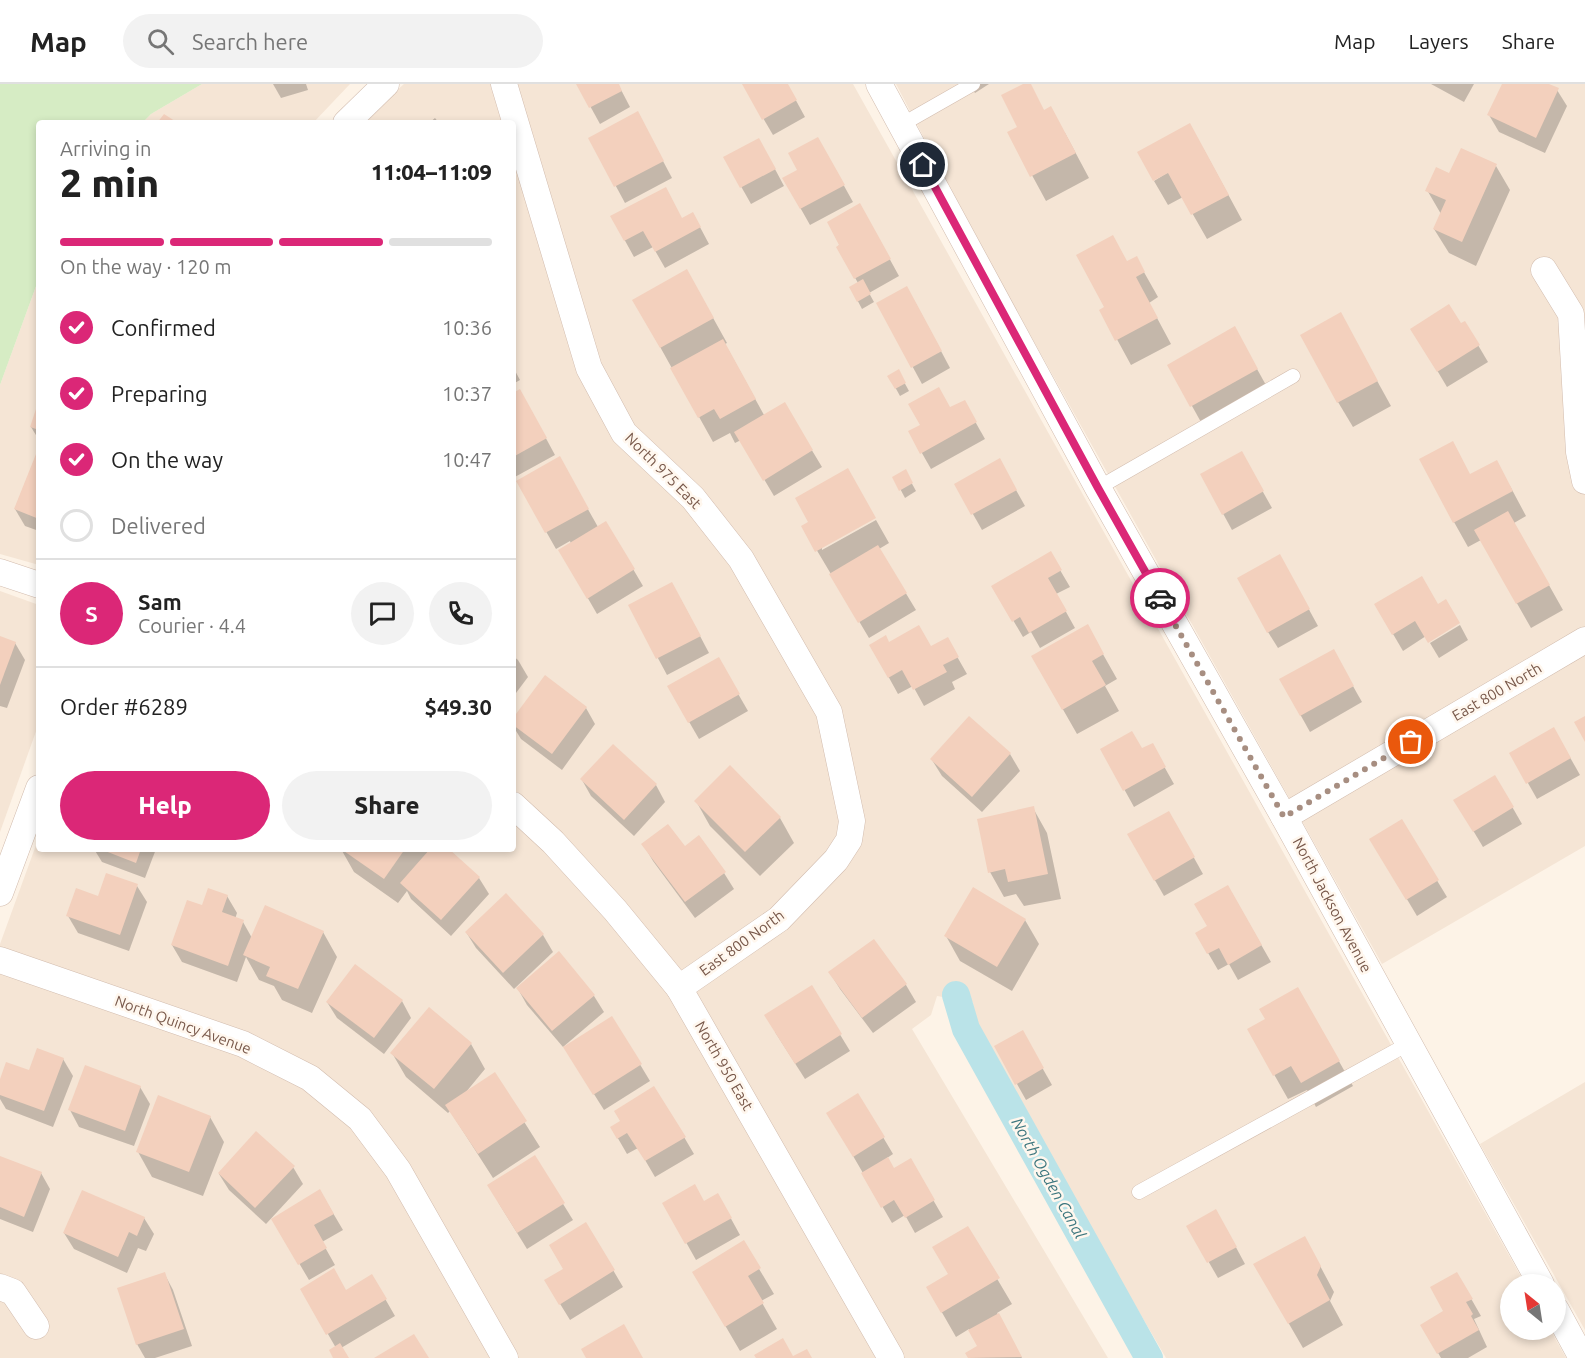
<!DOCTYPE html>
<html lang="en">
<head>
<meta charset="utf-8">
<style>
	body { margin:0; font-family:Ubuntu,sans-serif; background:#f2f2f2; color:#222; height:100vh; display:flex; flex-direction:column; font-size:22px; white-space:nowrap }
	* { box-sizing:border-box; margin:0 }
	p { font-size:20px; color:#767676 }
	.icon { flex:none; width:33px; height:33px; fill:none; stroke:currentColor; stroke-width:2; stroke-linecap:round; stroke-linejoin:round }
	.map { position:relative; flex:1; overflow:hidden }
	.sheet { position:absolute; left:36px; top:36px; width:480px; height:732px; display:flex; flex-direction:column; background:#fff; border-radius:6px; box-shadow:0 3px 9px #0003 }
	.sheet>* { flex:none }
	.needle { width:39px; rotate:330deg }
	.controls { position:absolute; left:1500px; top:1190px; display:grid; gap:12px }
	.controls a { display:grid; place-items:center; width:66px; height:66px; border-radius:50%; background:#fff; box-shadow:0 3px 9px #0003; font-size:30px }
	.pin { position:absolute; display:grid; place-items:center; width:51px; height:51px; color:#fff; margin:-26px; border:3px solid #fff; border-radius:50%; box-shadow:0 2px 6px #0007 }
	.courier { position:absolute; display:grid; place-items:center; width:60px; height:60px; margin:-30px; border:4px solid #db2777; border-radius:50%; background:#fff; color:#222; box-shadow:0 2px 8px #0007 }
	.headline em { font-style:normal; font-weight:800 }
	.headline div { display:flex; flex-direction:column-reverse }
	.headline { display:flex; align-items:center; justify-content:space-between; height:102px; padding:0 24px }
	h1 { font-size:39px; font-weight:800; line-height:45px }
	.bar { display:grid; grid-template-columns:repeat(4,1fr); gap:9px 6px; align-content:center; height:72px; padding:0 24px }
	.bar i { height:8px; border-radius:4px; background:#e0e0e0 }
	.bar .current { background:#db2777 }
	.bar p { grid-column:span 4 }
	.line { display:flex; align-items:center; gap:15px; padding:0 24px; border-top:2px solid #e0e0e0 }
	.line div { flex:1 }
	.round { display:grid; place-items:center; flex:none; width:63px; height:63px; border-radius:32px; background:#f2f2f2 }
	ol { padding:0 24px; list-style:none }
	li { display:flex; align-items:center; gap:18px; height:66px }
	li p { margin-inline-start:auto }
	li .icon { padding:6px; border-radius:50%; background:#db2777; color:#fff; stroke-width:4 }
	li:last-child { color:#767676 }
	li i { width:33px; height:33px; border:3px solid #e0e0e0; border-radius:50% }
	.button { display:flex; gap:12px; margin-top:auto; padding:12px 24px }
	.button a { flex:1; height:69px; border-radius:36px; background:#db2777; color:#fff; font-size:24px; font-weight:800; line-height:69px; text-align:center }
	.button a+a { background:#f2f2f2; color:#222 }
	header { display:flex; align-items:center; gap:36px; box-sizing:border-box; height:84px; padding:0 30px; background:#fff; border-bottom:2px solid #e0e0e0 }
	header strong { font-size:28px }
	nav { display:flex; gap:33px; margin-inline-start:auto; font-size:21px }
	.search { width:420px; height:54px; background:#f2f2f2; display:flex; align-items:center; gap:15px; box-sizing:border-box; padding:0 21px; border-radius:33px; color:#767676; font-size:22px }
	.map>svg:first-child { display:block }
	.residential { fill:#f5e5d5 }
	.green { fill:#d6ecc4 }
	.shadow { fill:#0003 }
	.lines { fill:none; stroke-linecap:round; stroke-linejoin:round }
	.canal { stroke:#bae3e8; stroke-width:28 }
	.building { fill:#f3d0bd }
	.lane-casing { stroke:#d2bcae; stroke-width:15 }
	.street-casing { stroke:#d2bcae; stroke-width:27 }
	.lane { stroke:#fff; stroke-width:14 }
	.street { stroke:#fff; stroke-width:26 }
	.done { stroke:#a78e81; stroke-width:6; stroke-dasharray:0 10.8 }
	.route { stroke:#db2777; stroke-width:8 }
	.labels { text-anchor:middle; stroke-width:5; stroke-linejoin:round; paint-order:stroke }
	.street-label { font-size:15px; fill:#78584a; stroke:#fff7ee }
	.water-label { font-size:16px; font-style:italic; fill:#3c767e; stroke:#fff7ee }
</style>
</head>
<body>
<header>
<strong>Map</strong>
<div class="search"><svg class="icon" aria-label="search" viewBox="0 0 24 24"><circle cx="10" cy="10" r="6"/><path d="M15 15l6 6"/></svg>Search here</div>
<nav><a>Map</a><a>Layers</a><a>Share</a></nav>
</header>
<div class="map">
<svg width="1585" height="1274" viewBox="0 0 1585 1274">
	<rect width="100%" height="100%" fill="#fdf3e7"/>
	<g class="residential">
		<polygon points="202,0 350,0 313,39 142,39 151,30"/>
		<polygon points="404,0 853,0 1525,1200 1510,1200 1510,1245 1550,1245 1566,1274 1166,1274 975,947 973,918 937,912 931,931 912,945 1108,1274 0,1274 0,860 39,753 39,765 513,765 513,39 360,39"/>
		<polygon points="896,0 1585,0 1585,762 1382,880 976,154"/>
		<polygon points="39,194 39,481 0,470 0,301"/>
		<polygon points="0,507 39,521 39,639 0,748"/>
		<polygon points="1585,998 1585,1246 1480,1060"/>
	</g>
	<polygon class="green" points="0,0 202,0 151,30 142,39 39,39 39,194 0,301"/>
	<g class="shadow">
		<polygon points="273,0 306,0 308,6 281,14"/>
		<polygon points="578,0 618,0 630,23 600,40"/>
		<polygon points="743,0 787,0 805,33 773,51"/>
		<polygon points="969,0 989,0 975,9"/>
		<polygon points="1026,0 1029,0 1044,27 1065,49 1089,94 1046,117 1009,49 1019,43"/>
		<polygon points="1431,0 1474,0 1464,18"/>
		<polygon points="1504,0 1545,0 1557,6 1567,22 1545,69 1499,48 1489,31"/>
		<polygon points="435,34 439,39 429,39"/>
		<polygon points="646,45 672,94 625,119 590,54"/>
		<polygon points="818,55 853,118 810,141 784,95 799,87"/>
		<polygon points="1204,66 1242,136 1207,155 1183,113 1168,121 1154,97"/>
		<polygon points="768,72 784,102 751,120 725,74"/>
		<polygon points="1496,82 1510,106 1476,182 1449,169 1434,145 1441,130 1427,106 1450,91"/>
		<polygon points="860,121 899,192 869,209 874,218 862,225 851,204 858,199 838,163"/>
		<polygon points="693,130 709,160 665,184 653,163 634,173 612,133 682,136"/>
		<polygon points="1136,174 1158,213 1149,219 1171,260 1131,281 1101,226 1106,223 1127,179"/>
		<polygon points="687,187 727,259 725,260 764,331 784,320 822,383 774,412 741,356 735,359 730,349 713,358 634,216"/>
		<polygon points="878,219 916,220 950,284 922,300"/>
		<polygon points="1465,239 1488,278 1447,303 1422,261"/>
		<polygon points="1234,244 1271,310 1206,347 1169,281"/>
		<polygon points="1354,255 1391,322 1353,343 1338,318"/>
		<polygon points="513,283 520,296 513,300"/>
		<polygon points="898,287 909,307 900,312 889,292"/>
		<polygon points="513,311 529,323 555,371 513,394"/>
		<polygon points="964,318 985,355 931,385 910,348"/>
		<polygon points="39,319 39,356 31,343"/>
		<polygon points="1241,369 1272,424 1232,446 1202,391"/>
		<polygon points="39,373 39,447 25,442 15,425"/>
		<polygon points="559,374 598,443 606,439 643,502 597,530 560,466 571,460 570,457 556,465 518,398"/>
		<polygon points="999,376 1025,422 982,446 956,400"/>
		<polygon points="905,387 916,407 905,414 894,393"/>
		<polygon points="1470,391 1510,402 1526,432 1514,439 1563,526 1531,544 1481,456 1468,463 1454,438"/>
		<polygon points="876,436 889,459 879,465 916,526 869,554 803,443 822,463 822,466"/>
		<polygon points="1050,469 1070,503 1056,510 1075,544 1040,564 1031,548 1023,553 993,502"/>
		<polygon points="1289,489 1318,542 1278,564 1268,548"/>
		<polygon points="1421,494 1426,552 1403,567 1376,521"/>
		<polygon points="681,516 709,569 667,591 630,522"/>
		<polygon points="1460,541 1468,556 1439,574 1430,559"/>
		<polygon points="1087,542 1117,595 1105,602 1119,627 1077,650 1033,573"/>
		<polygon points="0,554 15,559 25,576 7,624 0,622"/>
		<polygon points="947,555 967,590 952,598 955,605 924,622 913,602 898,610 871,561 889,559 930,564"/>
		<polygon points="1333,567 1362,618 1310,648 1281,596"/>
		<polygon points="513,572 518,576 528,593 513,613"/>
		<polygon points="718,575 748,627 699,655 669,603"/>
		<polygon points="586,624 595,640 562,686 521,655 513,642 513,636"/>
		<polygon points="969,634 1010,670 1020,687 982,728 942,692 932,676"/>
		<polygon points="1554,645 1580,691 1537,715 1511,669"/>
		<polygon points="1152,661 1174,700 1134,723 1102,665 1142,666"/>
		<polygon points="613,662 656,701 665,718 634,752 591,712 582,696"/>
		<polygon points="1495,693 1522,740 1483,763 1465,733"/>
		<polygon points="696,717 780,734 794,759 760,792 710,742"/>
		<polygon points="1033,724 1047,749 1061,815 1024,822 1016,810 1004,813 990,788"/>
		<polygon points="1169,729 1203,790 1164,812 1129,751"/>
		<polygon points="1401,737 1447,813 1417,832 1371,755"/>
		<polygon points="643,760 684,764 724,789 734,805 695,834 653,777"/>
		<polygon points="94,765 156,765 145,794 102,778"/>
		<polygon points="341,765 447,765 479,794 489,810 451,852 411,815 407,807 398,819 354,788"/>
		<polygon points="137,802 147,818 129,867 78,849 68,832 99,814"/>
		<polygon points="1228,803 1271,878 1238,896 1229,880 1218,886 1197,850 1209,843"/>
		<polygon points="227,812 237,829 235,835 243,838 252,854 323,848 337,873 312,929 282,916 274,902 259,896 246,873 237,898 182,878 172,861"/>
		<polygon points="506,812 543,851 553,868 514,905 476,864 466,848"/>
		<polygon points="1025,836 1039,860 1012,907 960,877 946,852"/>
		<polygon points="873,857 906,901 916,918 873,949 840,905 830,889"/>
		<polygon points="355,882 402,917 411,934 384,970 337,934 327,918"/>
		<polygon points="811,903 850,967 805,995 775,948"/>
		<polygon points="518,905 594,912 604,928 563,963 527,921"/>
		<polygon points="1298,905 1353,1002 1316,1023 1307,1006 1288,1015 1249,946 1267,936"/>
		<polygon points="429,925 471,960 485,985 466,1008 494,990 540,1063 493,1094 450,1027 448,1029 406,993 392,969"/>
		<polygon points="612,934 650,997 604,1026 575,980"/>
		<polygon points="1022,948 1052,1001 1026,1016 996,963"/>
		<polygon points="63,975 73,992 53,1043 6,1025 0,1015 0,999"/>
		<polygon points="140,1003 150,1020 134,1062 79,1043 70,1026"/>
		<polygon points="858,1011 893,1070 887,1074 893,1086 910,1076 943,1133 915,1149 905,1131 892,1139 838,1046"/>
		<polygon points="210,1033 224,1058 203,1112 152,1093 138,1068"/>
		<polygon points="612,1044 684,1053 694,1070 655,1093 638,1064 627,1070"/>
		<polygon points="0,1073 41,1089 50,1105 33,1148 0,1135"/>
		<polygon points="534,1073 573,1136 527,1165 498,1118"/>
		<polygon points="293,1083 303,1100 266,1140 229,1106 219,1090"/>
		<polygon points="320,1107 343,1146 322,1158 335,1181 309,1196 273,1135"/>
		<polygon points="718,1111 740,1151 696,1176 664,1119 704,1119"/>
		<polygon points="144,1134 154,1150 146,1167 138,1164 127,1189 74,1165 64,1149"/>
		<polygon points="586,1140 623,1203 570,1236 546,1197 565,1185"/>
		<polygon points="1188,1142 1225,1143 1245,1180 1218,1194"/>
		<polygon points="967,1144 1012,1220 997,1229 1022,1274 970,1274 967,1269 979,1263 969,1245 956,1253 928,1204 950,1191"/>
		<polygon points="743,1158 774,1210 761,1217 777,1245 740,1267 694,1188"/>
		<polygon points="1318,1178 1334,1208 1330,1217 1343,1241 1303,1264 1255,1181"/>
		<polygon points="164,1189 173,1206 192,1262 155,1274 145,1274 137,1260"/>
		<polygon points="1457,1190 1481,1232 1474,1235 1487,1263 1468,1274 1441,1274 1422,1241 1445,1228"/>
		<polygon points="372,1192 395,1232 341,1264 347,1274 335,1274 336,1264 302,1205 346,1208"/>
	</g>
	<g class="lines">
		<polyline class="canal" points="956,911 966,945 1149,1274"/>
	</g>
	<g class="building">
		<polygon points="576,0 619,0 622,7 589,24"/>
		<polygon points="742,0 788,0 797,16 762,36"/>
		<polygon points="1023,0 1031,0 1044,26 1051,22 1076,69 1030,93 1007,48 1017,43 1001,11"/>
		<polygon points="1502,0 1549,0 1559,4 1536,54 1487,31"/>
		<polygon points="638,27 664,77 614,103 588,54"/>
		<polygon points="164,30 178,39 157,39"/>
		<polygon points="1190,39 1229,111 1191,131 1168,89 1153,97 1137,68"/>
		<polygon points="818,53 845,101 800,125 782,94 797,86 788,69"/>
		<polygon points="759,54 776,85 740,104 723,73"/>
		<polygon points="1461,64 1497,80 1462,158 1433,145 1446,116 1425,107 1436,83 1449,89"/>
		<polygon points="666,103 682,134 693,128 701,143 655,168 643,147 624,157 610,132"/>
		<polygon points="860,119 891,175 854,195 836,163 839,161 827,138"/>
		<polygon points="1113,151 1127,177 1137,172 1145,188 1136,193 1158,234 1115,257 1099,226 1104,223 1076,171"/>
		<polygon points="687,185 714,234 660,264 632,216"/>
		<polygon points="863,195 871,210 857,218 849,203"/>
		<polygon points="907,202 942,267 911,284 876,219"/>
		<polygon points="1449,220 1461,239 1465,237 1480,261 1437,288 1410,245"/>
		<polygon points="1341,228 1378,297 1337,319 1300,251"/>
		<polygon points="1235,242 1258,285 1190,323 1167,281"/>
		<polygon points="723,255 756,315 720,335 714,325 698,334 670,284"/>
		<polygon points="899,285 906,299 895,305 887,292"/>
		<polygon points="939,303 950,323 965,316 977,338 920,370 908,347 920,341 908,320"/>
		<polygon points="520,305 547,354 513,373 513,309"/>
		<polygon points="39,316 39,346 30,343"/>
		<polygon points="785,318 813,366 763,397 734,348"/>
		<polygon points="1453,357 1470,390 1497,376 1513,407 1453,439 1419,375"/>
		<polygon points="1242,367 1264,407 1222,431 1200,390"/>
		<polygon points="36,370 39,371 39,435 14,425"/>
		<polygon points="560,372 589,425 545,449 516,397"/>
		<polygon points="1000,374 1017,406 971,431 954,400"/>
		<polygon points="848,384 876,434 815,468 801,442 808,438 795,414"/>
		<polygon points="906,385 913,399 899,407 892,393"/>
		<polygon points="1508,427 1550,501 1516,520 1474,446"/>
		<polygon points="606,437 635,485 587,515 558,466"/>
		<polygon points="878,461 907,509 858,539 829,490"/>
		<polygon points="1051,467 1062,486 1048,494 1067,527 1029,549 1020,533 1012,538 991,502"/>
		<polygon points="1280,470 1310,525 1267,549 1237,494"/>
		<polygon points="1422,492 1438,520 1446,515 1460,539 1428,559 1415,537 1392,551 1374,520"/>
		<polygon points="672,498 701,552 656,575 628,521"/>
		<polygon points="1088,540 1104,570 1092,577 1106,601 1062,626 1031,572"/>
		<polygon points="919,541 931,562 948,553 959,573 943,581 947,588 913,606 902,586 888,594 869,561 886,551 889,558"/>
		<polygon points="0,552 16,558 0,601"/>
		<polygon points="1334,565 1354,602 1300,632 1279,595"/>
		<polygon points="719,573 740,610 688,639 667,602"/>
		<polygon points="545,591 587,623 552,670 513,641 513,634"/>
		<polygon points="969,632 1011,669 972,713 930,675"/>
		<polygon points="1585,632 1585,658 1574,638"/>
		<polygon points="1554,643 1571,674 1526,700 1509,669"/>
		<polygon points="1132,647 1142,664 1153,659 1166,683 1123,707 1100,665"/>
		<polygon points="613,660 657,700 624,736 580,695"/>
		<polygon points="730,681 781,733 745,768 694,717"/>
		<polygon points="1495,691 1514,723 1473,748 1453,716"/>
		<polygon points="1034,722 1048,790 1008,798 1005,785 988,789 977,735"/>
		<polygon points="1169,727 1195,773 1154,797 1127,750"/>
		<polygon points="1402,735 1439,796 1406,816 1369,755"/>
		<polygon points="668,740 685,762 699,751 726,788 685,818 641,760"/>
		<polygon points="100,765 141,765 136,779"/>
		<polygon points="341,765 405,765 384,795"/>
		<polygon points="430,765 449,765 480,793 441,836 400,799"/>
		<polygon points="106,789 138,800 120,851 66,832 76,804 98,812"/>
		<polygon points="1228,801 1262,861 1228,881 1219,864 1207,870 1195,849 1207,842 1194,820"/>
		<polygon points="973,803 1026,835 997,883 944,852"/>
		<polygon points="208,804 228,811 222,828 244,836 228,882 171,861 187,816 202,821"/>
		<polygon points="506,809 544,850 503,889 465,848"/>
		<polygon points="265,821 324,847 298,905 266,892 270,883 243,871"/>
		<polygon points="874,855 907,900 862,934 828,888"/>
		<polygon points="559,867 595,911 552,947 516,904"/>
		<polygon points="355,880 403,916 374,954 326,918"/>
		<polygon points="812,901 842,950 795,980 764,931"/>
		<polygon points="1298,903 1340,977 1301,999 1291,982 1273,992 1247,945 1265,935 1259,925"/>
		<polygon points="429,923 472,959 434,1005 390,969"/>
		<polygon points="612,932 642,980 593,1011 563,963"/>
		<polygon points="1023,946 1044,984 1015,1001 994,962"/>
		<polygon points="37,964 64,974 44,1027 0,1011 0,995 6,978 29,986"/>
		<polygon points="85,981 141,1002 125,1047 68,1026"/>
		<polygon points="495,988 527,1037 478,1070 445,1021"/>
		<polygon points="654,1002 686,1053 645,1077 627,1049 617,1055 610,1043 620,1037 614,1027"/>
		<polygon points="858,1009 885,1053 853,1073 826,1029"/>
		<polygon points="158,1011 211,1032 189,1088 136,1068"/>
		<polygon points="256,1047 295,1082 255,1124 218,1089"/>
		<polygon points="535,1071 565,1119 517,1149 487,1101"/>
		<polygon points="0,1072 42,1088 24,1133 0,1123"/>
		<polygon points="888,1073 894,1084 911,1074 935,1116 905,1134 894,1116 881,1124 861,1089"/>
		<polygon points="695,1100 704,1117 718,1109 732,1134 685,1160 662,1119"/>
		<polygon points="320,1105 334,1130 314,1141 327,1164 298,1181 271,1135"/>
		<polygon points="82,1106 145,1133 137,1152 129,1148 118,1173 63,1149"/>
		<polygon points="1216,1125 1237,1163 1207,1179 1186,1142"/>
		<polygon points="586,1138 615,1186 559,1221 544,1196 563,1185 549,1161"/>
		<polygon points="968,1142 1000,1194 941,1229 926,1203 948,1190 932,1163"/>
		<polygon points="1305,1152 1321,1182 1317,1191 1330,1216 1288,1240 1253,1180"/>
		<polygon points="744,1156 761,1184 748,1192 764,1219 725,1243 692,1188"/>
		<polygon points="334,1184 346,1206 372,1190 387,1215 326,1251 300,1205"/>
		<polygon points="165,1188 184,1245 136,1261 117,1204"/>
		<polygon points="1457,1188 1473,1215 1466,1218 1473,1230 1471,1232 1479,1246 1437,1270 1420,1241 1443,1227 1430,1203"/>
		<polygon points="999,1229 1022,1273 968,1274 965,1269 977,1262 968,1246"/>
		<polygon points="624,1240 643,1274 586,1274 581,1265"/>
		<polygon points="414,1250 429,1274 374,1274"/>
		<polygon points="783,1254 793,1272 807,1265 812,1274 756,1274 754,1271"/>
		<polygon points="340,1259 349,1274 333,1274 329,1266"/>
	</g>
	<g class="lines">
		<g class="lane-casing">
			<g id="lane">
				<polyline points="901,41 973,0"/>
				<polyline points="1098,404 1293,292"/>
				<polyline points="1139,1108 1408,960"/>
			</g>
		</g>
		<g class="street-casing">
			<g id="street">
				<polyline points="504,0 589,284 624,349 693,414 741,475 829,628 852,737 849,756 836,776 779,835 679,904"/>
				<polyline points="879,0 1098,404 1284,733 1541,1200"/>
				<polyline points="346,39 386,0"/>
				<polyline points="1544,186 1571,230 1579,368 1585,397"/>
				<polyline points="0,488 39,501"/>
				<polyline points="513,721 553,758 615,826 679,904 891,1274"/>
				<polyline points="1284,733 1585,556"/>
				<polyline points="0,809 39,704"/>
				<polyline points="0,876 243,960 310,994 360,1035 398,1086 505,1274"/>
				<polyline points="0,1203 13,1208 36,1242"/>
				<polyline points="1556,1226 1582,1274"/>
			</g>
		</g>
		<use href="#lane" class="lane"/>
		<use href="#street" class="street"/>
	</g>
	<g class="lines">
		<polyline class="done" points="1160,514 1284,733 1411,658"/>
		<polyline class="route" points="923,81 1098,404 1160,514"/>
	</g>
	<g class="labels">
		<g class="street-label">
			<text transform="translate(663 387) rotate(45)" y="5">North 975 East</text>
			<text transform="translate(1497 608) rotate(-30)" y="5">East 800 North</text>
			<text transform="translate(1332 821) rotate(62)" y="5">North Jackson Avenue</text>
			<text transform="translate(742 859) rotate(-36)" y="5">East 800 North</text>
			<text transform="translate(183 941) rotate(20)" y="5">North Quincy Avenue</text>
			<text transform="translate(724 982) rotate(60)" y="5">North 950 East</text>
		</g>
		<g class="water-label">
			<text transform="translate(1049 1094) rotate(61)" y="6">North Ogden Canal</text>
		</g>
	</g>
</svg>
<div class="controls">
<a><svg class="needle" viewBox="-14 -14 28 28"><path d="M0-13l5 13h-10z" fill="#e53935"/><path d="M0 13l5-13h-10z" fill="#767676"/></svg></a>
</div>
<div class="pin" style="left:1411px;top:658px;background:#ea580c"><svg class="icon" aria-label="bag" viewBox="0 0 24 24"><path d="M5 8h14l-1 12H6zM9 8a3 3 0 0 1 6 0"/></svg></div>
<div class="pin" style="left:923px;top:81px;background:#1f2937"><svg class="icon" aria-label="home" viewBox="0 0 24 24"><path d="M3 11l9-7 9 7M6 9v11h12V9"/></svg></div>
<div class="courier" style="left:1160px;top:514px"><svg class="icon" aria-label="car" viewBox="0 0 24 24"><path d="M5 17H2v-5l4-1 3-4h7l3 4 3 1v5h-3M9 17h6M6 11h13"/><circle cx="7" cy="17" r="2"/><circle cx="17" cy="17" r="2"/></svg></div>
<section class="sheet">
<div class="headline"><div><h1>2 min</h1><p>Arriving in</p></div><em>11:04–11:09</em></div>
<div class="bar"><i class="current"></i><i class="current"></i><i class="current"></i><i></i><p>On the way · 120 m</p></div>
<ol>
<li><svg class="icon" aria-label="check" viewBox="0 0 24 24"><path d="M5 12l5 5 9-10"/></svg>Confirmed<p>10:36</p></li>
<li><svg class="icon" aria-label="check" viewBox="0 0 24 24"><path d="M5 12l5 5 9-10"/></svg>Preparing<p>10:37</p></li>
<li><svg class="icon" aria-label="check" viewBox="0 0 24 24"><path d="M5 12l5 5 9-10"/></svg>On the way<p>10:47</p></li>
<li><i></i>Delivered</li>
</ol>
<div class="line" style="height:108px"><b class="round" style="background:#db2777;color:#fff">S</b><div><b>Sam</b><p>Courier · 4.4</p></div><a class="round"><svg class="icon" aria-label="chat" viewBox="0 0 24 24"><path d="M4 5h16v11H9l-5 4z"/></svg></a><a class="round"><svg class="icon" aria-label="phone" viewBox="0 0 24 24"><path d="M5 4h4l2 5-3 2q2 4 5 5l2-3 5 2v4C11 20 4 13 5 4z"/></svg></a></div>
<div class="line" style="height:78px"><div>Order #6289</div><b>$49.30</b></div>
<div class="button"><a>Help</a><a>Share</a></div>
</section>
</div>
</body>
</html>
